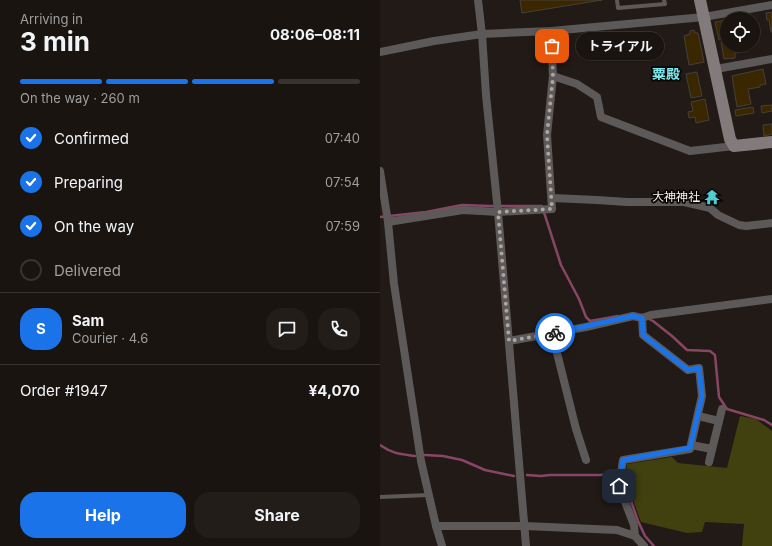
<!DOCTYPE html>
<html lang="en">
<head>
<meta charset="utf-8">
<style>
	body { margin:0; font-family:Inter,"Noto Sans JP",sans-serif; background:#221d19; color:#f1f3f6; height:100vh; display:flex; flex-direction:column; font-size:15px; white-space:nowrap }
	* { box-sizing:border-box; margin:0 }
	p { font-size:13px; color:#9f9e9f }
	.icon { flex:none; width:22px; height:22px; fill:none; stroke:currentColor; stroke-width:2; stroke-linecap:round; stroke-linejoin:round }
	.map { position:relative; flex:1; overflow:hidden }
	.drawer { display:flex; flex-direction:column; background:#191410; width:380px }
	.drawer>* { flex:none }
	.fabs { position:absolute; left:340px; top:12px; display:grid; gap:8px }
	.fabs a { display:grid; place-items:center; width:40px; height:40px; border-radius:50%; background:#191410; box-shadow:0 1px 3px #0004,0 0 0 1px #373330; font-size:20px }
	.pin { position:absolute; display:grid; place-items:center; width:34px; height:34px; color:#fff; margin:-17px; border-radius:8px; box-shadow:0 2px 6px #0006 }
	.courier { position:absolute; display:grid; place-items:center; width:40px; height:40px; margin:-20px; border:3px solid #1a73e8; border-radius:50%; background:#fff; color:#222; box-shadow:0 1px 5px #0007 }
	.bubble { position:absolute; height:28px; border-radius:14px; background:#191410; box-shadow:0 1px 3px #0004,0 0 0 1px #373330; font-size:13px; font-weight:700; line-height:28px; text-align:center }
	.head em { font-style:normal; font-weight:700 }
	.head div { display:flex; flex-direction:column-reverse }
	.head { display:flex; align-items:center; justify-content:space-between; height:68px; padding:0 20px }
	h1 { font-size:26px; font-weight:700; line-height:30px }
	.bar { display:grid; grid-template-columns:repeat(4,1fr); gap:6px 4px; align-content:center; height:48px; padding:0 20px }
	.bar i { height:5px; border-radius:3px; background:#373330 }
	.bar .on { background:#1a73e8 }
	.bar p { grid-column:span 4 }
	.line { display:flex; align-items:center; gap:10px; padding:0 20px; border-top:1px solid #373330 }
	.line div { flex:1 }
	.round { display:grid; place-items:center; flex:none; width:42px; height:42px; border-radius:16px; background:#221d19 }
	ol { padding:0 20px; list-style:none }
	li { display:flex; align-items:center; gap:12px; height:44px }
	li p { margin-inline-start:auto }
	li .icon { padding:4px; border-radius:50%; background:#1a73e8; color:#fff; stroke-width:4 }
	li:last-child { color:#9f9e9f }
	li i { width:22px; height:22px; border:2px solid #373330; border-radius:50% }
	.action { display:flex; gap:8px; margin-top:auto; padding:8px 20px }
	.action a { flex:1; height:46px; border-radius:16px; background:#1a73e8; color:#fff; font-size:16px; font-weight:700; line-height:46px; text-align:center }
	.action a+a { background:#221d19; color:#f1f3f6 }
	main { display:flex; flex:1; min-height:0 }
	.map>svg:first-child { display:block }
	.green { fill:#40410f }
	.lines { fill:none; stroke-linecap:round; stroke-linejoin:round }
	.stream { stroke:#884666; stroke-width:2.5 }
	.building { fill:#3a2700; stroke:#454139 }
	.lane { stroke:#5d5958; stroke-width:4 }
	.street { stroke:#5d5958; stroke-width:8 }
	.secondary { stroke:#837b7b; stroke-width:12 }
	.done { stroke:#aca6a3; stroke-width:4; stroke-dasharray:0 7.2 }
	.route { stroke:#1a73e8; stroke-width:5 }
	.labels { text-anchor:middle; stroke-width:3.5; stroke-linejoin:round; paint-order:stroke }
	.poi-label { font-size:12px; fill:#f7f2ef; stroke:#090605; text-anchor:end }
	.quarter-label { font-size:14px; font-weight:bold; fill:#7eeaf0; stroke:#090605 }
</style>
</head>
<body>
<main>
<section class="drawer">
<div class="head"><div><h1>3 min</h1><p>Arriving in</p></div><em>08:06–08:11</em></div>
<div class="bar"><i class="on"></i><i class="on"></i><i class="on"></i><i></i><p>On the way · 260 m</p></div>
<ol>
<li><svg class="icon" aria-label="check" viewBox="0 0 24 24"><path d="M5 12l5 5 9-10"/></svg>Confirmed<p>07:40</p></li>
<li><svg class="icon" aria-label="check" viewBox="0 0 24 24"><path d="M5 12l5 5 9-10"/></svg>Preparing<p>07:54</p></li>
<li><svg class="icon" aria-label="check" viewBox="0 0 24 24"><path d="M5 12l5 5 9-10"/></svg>On the way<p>07:59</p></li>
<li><i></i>Delivered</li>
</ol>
<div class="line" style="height:72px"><b class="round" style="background:#1a73e8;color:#fff">S</b><div><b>Sam</b><p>Courier · 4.6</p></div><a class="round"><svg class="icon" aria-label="chat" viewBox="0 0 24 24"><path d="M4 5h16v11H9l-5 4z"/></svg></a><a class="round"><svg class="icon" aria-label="phone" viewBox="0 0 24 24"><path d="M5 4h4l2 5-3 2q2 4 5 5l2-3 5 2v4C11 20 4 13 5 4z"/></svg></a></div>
<div class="line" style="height:52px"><div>Order #1947</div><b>¥4,070</b></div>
<div class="action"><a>Help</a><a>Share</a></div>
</section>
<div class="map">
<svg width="392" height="546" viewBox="0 0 392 546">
	<rect width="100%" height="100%" fill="#211a16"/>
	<polygon class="green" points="360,416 376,419 392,431 392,546 362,546 364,524 325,522 322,532 307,533 261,522 247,483 247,464 292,457 298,463 347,468"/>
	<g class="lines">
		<g class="stream">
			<polyline points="0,217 46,212 82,205 110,206 162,206 181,265 199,299 206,317 210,321 238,316"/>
			<polyline points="269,319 273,321 292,336 307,350 330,351 335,355 339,397 347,409 384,420 392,425"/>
			<path d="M0,445c13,9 20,9 35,11"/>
			<polyline points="45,455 63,456 82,460 105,470 134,476"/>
			<polyline points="147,475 161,476 170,475 221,475 236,471"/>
			<polyline points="244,481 258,521 265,536 274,546"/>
		</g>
	</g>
	<g class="building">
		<polygon points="140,0 222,0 142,13"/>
		<polygon points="392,12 392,32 391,32 389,20 387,20 386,13"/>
		<polygon points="347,20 347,39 339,40 335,22"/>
		<polygon points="314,30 315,33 318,33 324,62 309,65 304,36 310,34 310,31"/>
		<polygon points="347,41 347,45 364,45 365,52 355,53 355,58 344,59 341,42"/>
		<polygon points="383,69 386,84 380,85 380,87 368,89 371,104 357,107 352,76"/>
		<polygon points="317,72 322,96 311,98 306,74"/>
		<polygon points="325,99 329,120 316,123 315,117 309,118 308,112 313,111 311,102"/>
		<polygon points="392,105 392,111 382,113 381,106"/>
		<polygon points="373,107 374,113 356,116 355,110"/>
		<polygon points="392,124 392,134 384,136 383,125"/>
	</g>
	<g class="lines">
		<g class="lane">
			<polyline points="237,0 238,8 285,4 284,0"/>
			<polyline points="0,497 49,495"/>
		</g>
		<g class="street">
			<polyline points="98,0 102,34 106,95 118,212 146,546"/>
			<polyline points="0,52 54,41 102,34 171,31 324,17 392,5"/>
			<polyline points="336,69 392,59"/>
			<polyline points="173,76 197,84 217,97 221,117 310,151 354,146"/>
			<polyline points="0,171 8,222 14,284 41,461 56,526 62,546"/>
			<polyline points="172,198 217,200 247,202 304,202 326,207 330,208 338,215 359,225 366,226 392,223"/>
			<polyline points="8,222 83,210 118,212 172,209 167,135 173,76 171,31"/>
			<polyline points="172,333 196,429 206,460"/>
			<polyline points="129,341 206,327 253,316 262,318 271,315 392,299"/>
			<polyline points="318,416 339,421"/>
			<polyline points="311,445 332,449"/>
			<polyline points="329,462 342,409"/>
			<polyline points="56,526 145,526 237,530 255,536 264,546"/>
			<polyline points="255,536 254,525 239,486 243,460 310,449 322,396 319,368 308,370 263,335 262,318"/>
		</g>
		<polyline class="secondary" points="320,0 350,139 354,146 392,142"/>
	</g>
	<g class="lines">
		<polyline class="done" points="172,46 173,76 167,135 172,209 118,212 129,341 175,333"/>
		<polyline class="route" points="175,333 253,316 262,318 263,335 308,370 319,368 322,396 310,448 243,460 239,486"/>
	</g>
	<defs>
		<g id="temple-bare" transform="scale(1.2)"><path d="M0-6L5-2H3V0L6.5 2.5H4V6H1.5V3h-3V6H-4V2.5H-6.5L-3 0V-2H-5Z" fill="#51ccd3" stroke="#090605" stroke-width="2.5" paint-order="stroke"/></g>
	</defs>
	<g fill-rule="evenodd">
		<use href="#temple-bare" x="332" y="197"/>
	</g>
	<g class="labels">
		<g class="poi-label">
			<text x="320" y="201">大神神社</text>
		</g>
		<g class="quarter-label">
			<text x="286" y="79">粟殿</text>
		</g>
	</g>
</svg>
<div class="fabs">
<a><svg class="icon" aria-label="locate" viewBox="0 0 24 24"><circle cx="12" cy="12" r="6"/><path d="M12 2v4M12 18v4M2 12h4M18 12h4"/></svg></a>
</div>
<div class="pin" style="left:172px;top:46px;background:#ea580c"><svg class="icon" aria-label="bag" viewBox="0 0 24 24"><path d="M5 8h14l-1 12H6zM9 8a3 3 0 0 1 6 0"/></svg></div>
<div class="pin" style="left:239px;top:486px;background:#1f2937"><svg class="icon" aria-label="home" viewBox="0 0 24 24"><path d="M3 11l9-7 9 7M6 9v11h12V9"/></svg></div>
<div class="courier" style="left:175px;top:333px"><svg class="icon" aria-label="bike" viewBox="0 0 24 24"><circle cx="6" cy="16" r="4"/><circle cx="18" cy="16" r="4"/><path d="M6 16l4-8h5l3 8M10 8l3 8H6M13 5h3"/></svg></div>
<div class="bubble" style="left:196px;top:32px;width:88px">トライアル</div>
</div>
</main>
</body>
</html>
